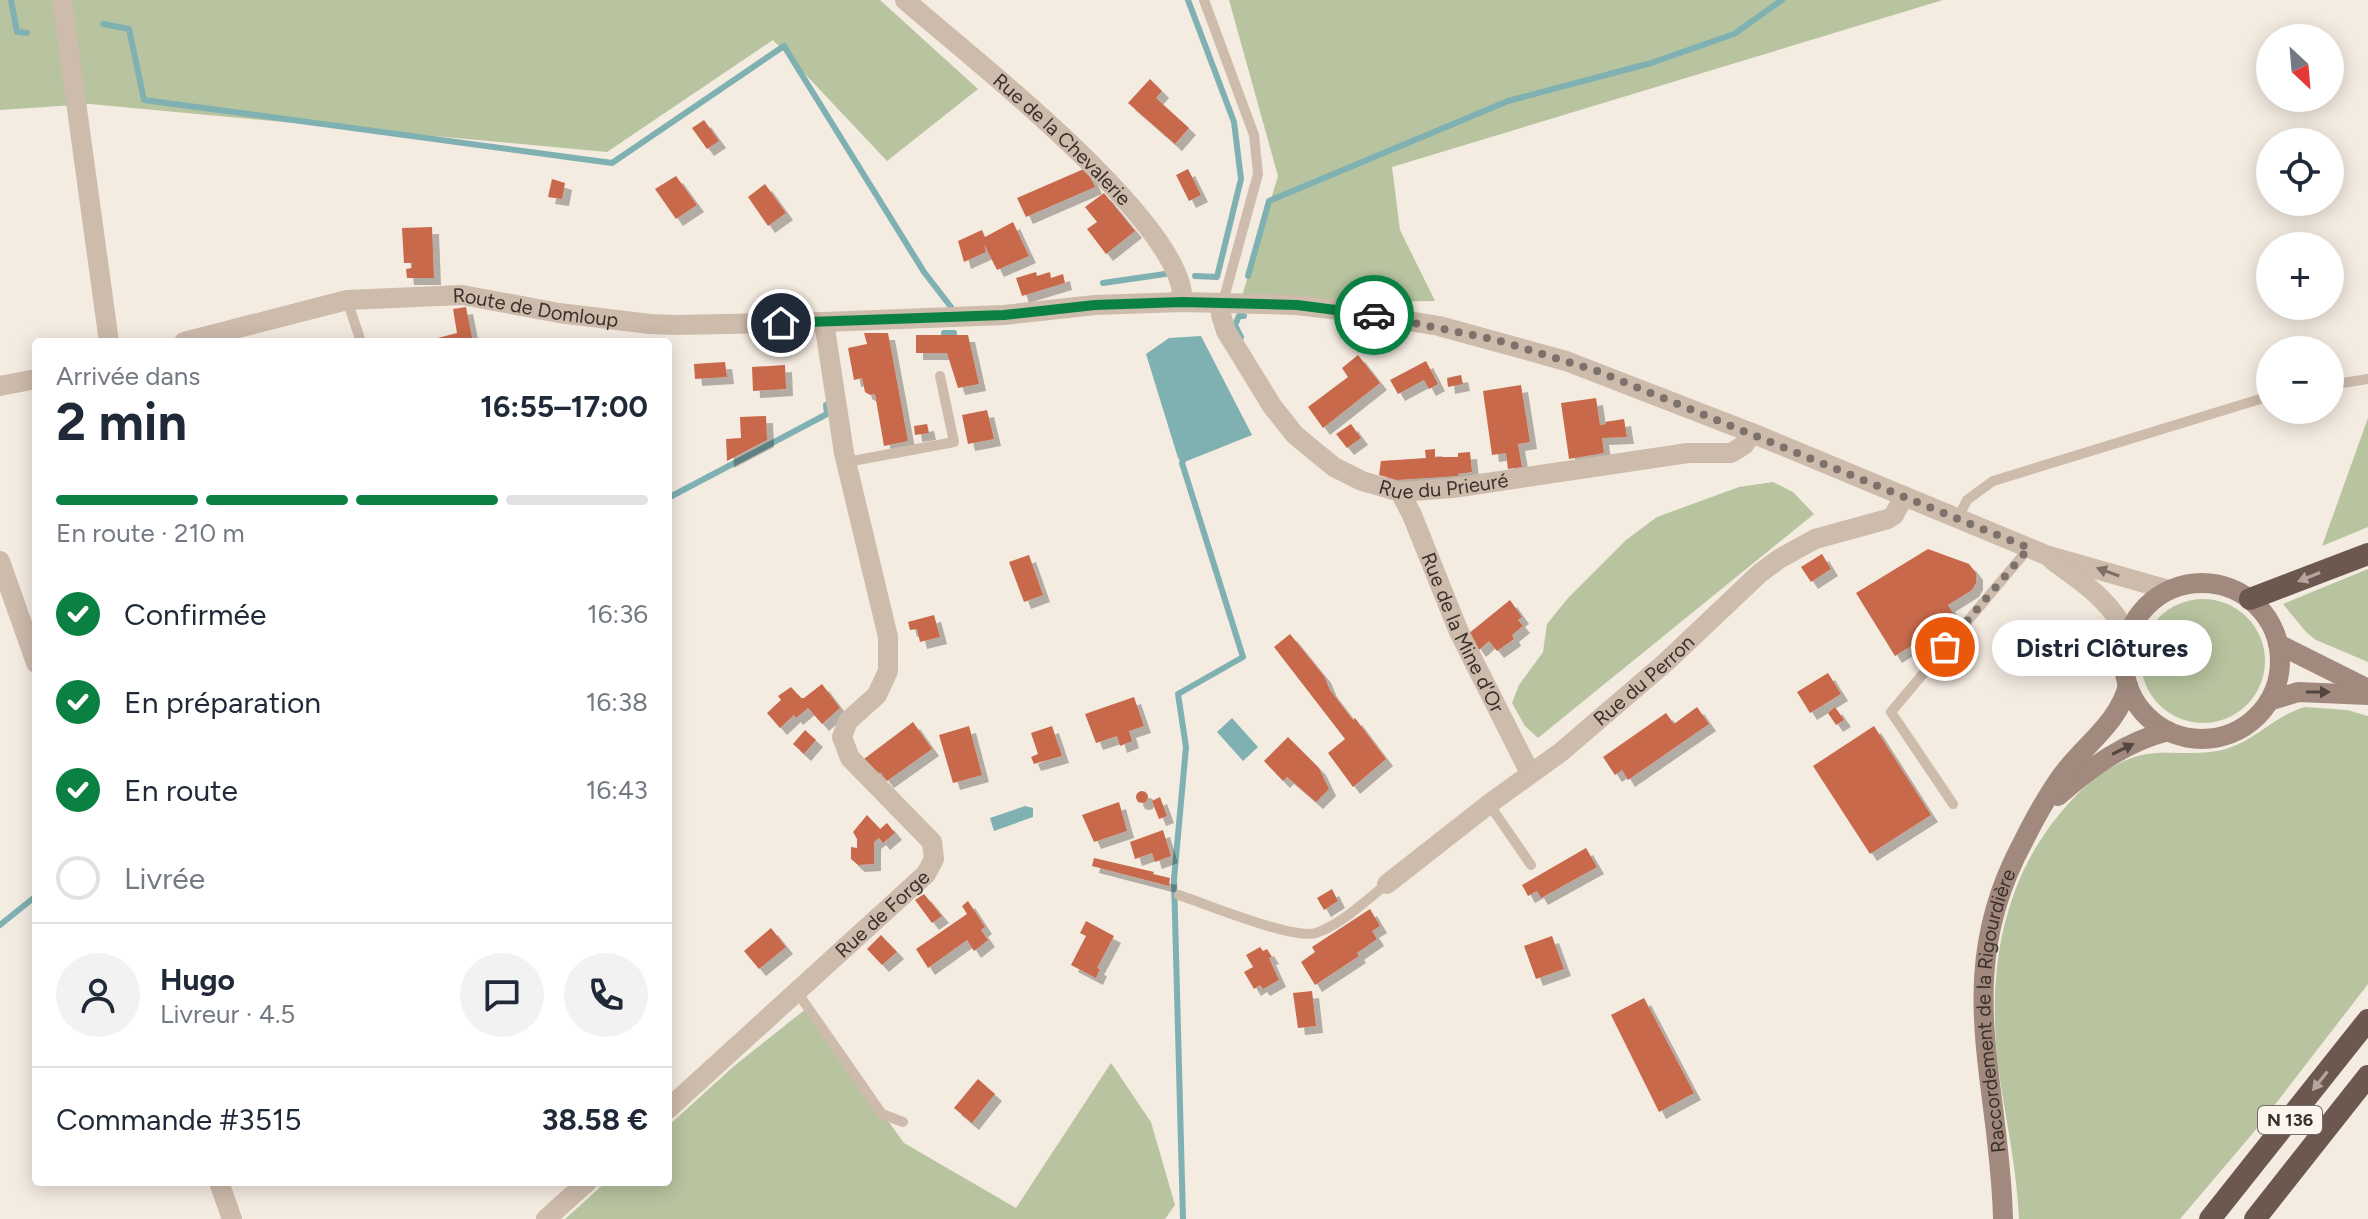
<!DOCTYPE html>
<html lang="fr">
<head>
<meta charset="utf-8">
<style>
	body { margin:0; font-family:Figtree,sans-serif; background:#f2f2f3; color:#1f2937; height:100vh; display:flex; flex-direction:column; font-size:30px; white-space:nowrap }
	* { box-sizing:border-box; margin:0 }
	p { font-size:26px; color:#747a83 }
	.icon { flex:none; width:44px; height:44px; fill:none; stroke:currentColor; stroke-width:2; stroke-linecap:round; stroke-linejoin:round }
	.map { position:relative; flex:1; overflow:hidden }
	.panel { position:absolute; left:32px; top:338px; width:640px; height:848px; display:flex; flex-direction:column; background:#fff; border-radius:8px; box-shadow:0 4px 20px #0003 }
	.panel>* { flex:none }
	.needle { width:52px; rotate:154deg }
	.controls { position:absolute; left:2256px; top:24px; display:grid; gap:16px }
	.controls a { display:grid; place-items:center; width:88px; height:88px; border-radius:50%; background:#fff; box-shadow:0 4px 20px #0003; font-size:40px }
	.pin { position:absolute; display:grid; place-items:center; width:68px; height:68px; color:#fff; margin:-34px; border:4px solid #fff; border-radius:50%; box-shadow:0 2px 8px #0007 }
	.courier { position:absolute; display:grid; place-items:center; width:80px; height:80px; margin:-40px; border:6px solid #0b8043; border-radius:50%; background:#fff; color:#222; box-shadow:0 2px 10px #0007 }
	.bubble { position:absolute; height:56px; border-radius:28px; background:#fff; box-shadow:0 4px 20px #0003; font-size:26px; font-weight:700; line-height:56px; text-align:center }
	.headline em { font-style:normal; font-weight:700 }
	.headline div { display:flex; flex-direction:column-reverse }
	.headline { display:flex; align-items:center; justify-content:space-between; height:136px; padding:0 24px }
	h1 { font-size:52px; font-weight:700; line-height:60px }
	.bar { display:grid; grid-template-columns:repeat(4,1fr); gap:12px 8px; align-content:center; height:96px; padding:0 24px }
	.bar i { height:10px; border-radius:6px; background:#e0e1e3 }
	.bar .active { background:#0b8043 }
	.bar p { grid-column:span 4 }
	.line { display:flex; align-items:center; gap:20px; padding:0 24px; border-top:2px solid #e0e1e3 }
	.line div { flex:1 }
	.round { display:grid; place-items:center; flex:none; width:84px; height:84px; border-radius:42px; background:#f2f2f3 }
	ol { padding:0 24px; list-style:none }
	li { display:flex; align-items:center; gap:24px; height:88px }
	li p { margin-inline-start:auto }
	li .icon { padding:8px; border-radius:50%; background:#0b8043; color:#fff; stroke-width:4 }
	li:last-child { color:#747a83 }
	li i { width:44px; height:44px; border:4px solid #e0e1e3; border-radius:50% }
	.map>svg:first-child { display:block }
	.green { fill:#b8c4a0 }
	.water { fill:#7fb0b2 }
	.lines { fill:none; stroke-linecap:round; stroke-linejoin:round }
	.stream { stroke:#7fb0b2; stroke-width:6 }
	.building { fill:#c8694b; filter:url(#shadow) }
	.service { stroke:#cdbbac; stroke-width:10 }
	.minor { stroke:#cdbbac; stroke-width:20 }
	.tertiary { stroke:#cdbbac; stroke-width:20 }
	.secondary { stroke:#a18a7d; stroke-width:20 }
	.trunk { stroke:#6c584f; stroke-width:22 }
	.oneway { fill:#7d6f65 }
	.oneway2 { fill:#b4a69e }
	.oneway3 { fill:#544640 }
	.done { stroke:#7c716b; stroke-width:8; stroke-dasharray:0 14.4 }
	.route { stroke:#0b8043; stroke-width:10 }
	.labels { text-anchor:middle; stroke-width:6; stroke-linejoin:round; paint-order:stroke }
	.shield { fill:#fbf5ee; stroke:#756b66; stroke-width:2 }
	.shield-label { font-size:18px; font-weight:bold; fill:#3b302b }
	.street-label { font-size:20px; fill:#3b302b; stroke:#fbf5ee }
</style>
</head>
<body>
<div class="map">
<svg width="2368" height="1219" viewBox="0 0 2368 1219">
	<defs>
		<filter id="shadow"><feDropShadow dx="7" dy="7" stdDeviation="0" flood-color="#0004"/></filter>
	</defs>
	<rect width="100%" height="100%" fill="#f4ebe1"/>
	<g class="green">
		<polygon points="0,0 880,0 978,89 887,161 773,40 607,152 90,104 0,110"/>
		<polygon points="1229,0 1943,0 1392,167 1400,230 1435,301 1240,303 1278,176"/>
		<polygon points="2368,418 2368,527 2322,546"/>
		<polygon points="1773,482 1793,492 1814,514 1538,738 1525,726 1512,703 1519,685 1543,652 1547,624 1568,598 1626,540 1657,517 1739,487"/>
		<polygon points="2368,569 2368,662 2316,640 2306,632 2283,604"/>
		<circle cx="2203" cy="661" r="62"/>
		<path d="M2305,707l42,3 21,6v268l-115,149 -73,86h-161c-2,-46 -11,-88 -18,-133 -14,-88 -7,-182 47,-257 20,-27 44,-54 76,-68 33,-16 67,-2 102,-12 30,-9 50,-34 79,-42z"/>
		<polygon points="807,1008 904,1143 1016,1208 1111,1063 1151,1122 1175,1205 1165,1219 565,1219 606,1182 668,1182 668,1126 734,1066"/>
	</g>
	<g class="water">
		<polygon points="1201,336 1252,435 1182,463 1178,458 1146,354 1169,338"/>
		<polygon points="1232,718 1258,747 1243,761 1217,732"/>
		<polygon points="1025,806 1033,808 1033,817 994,831 990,818"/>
	</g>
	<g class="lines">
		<g class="stream">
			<polyline points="11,0 17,32 27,33"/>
			<polyline points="1188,0 1234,122 1241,179 1217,277 1195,276"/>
			<polyline points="103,24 129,29 144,100 612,163 784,46 924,272 951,307"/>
			<polyline points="1248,276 1269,201 1508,101 1651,63 1734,34 1782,0"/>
			<polyline points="1103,283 1165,274"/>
			<polyline points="944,333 954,333"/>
			<polyline points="1241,337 1235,325 1239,316 1244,316"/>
			<polyline points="668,498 827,414 826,405"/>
			<polyline points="0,925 36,896"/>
			<polyline points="1183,1219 1174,879 1186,747 1178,694 1243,657 1182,463 1185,455"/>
		</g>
	</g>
	<g class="building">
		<polygon points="1150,79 1162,91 1156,98 1189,128 1175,144 1128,103"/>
		<polygon points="704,120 719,141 707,149 692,128"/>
		<polygon points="1086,168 1095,187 1026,217 1017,198"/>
		<polygon points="1188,169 1201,195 1189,201 1176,175"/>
		<polygon points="676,176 697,205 676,219 655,189"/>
		<polygon points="552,179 565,183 562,199 548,197"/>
		<polygon points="765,184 786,213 768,226 748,197"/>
		<polygon points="1104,193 1135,231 1106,254 1087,229 1097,222 1085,207"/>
		<polygon points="1013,222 1029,256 997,270 984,244 986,252 964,262 958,241 982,230 985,237"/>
		<polygon points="432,227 434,278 407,278 406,269 412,268 412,263 404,263 402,228"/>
		<polygon points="1036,272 1037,276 1050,272 1051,278 1063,274 1065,283 1022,296 1016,278"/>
		<polygon points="466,307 473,342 422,342 457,333 453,309"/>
		<polygon points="864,333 888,333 908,441 884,446 875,394 870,395 865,392 862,378 854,380 848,348 867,344"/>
		<polygon points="916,335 968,335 979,384 958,388 947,353 916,353"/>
		<polygon points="1358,355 1380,383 1323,428 1308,407 1348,377 1342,368"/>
		<polygon points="1426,361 1438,384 1429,389 1424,380 1398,394 1390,380"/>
		<polygon points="725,362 727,377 695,379 694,364"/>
		<polygon points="785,365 786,389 753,391 752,367"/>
		<polygon points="1461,375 1463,384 1448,387 1447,378"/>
		<polygon points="1521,385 1530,442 1518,444 1522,467 1508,469 1506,453 1492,455 1483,391"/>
		<polygon points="1596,398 1600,425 1606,424 1605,422 1624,419 1627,437 1602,438 1604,453 1569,459 1561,403"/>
		<polygon points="987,410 994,439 968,444 962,415"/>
		<polygon points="766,416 767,440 727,461 726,439 741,438 740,417"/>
		<polygon points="927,424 929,433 915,435 914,426"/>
		<polygon points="1351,424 1361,438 1347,448 1336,434"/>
		<polygon points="1435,449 1435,457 1458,457 1458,453 1470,452 1472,472 1458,474 1458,476 1397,480 1379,475 1381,461 1426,458 1425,450"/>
		<polygon points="1928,549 1969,564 1976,573 1976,583 1972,590 1948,605 1956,618 1895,656 1856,593"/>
		<polygon points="1822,554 1831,569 1811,582 1801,567"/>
		<polygon points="1029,555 1043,595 1024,602 1009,562"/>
		<polygon points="1510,600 1522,617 1518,620 1523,626 1512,635 1514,639 1497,651 1489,641 1479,650 1468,634"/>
		<polygon points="934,615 940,637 920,642 917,629 910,630 908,622"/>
		<polygon points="1290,634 1324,676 1330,690 1353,720 1355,718 1386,759 1353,787 1328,753 1345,739 1274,647"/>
		<polygon points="1828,673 1841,694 1810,713 1797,692"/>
		<polygon points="822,684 840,708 822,724 808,708 796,718 794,715 780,728 767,713 781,700 778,696 791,687 801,698 804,698"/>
		<polygon points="1134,697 1144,726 1129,731 1132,741 1120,746 1117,736 1096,743 1085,714"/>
		<polygon points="1697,707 1709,724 1628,780 1622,770 1615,775 1603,757 1666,713 1674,724"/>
		<polygon points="1835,707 1844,720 1836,725 1828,713"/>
		<polygon points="913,722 932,749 887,781 880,772 877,775 864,759"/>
		<polygon points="969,726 982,775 953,783 939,735"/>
		<polygon points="1052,726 1062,756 1034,764 1031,757 1038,754 1031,733"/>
		<polygon points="1874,726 1931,815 1870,854 1813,766"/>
		<polygon points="805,730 816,740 804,754 793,744"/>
		<polygon points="1288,737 1319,768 1329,789 1316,802 1287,777 1283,781 1264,761"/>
		<circle cx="1142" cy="797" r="6"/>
		<polygon points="1160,797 1167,816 1159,819 1152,801"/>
		<polygon points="1119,802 1127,831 1094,842 1082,815"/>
		<polygon points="867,815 880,829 887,823 895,833 883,843 879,838 874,842 874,864 858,865 851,859 851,847 857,848 857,839 853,832"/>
		<polygon points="1163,830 1171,856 1155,862 1152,853 1135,859 1130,842"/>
		<polygon points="1586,848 1597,867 1541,898 1537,891 1528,896 1522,885"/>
		<polygon points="1094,858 1154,872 1153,874 1170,878 1169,886 1092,866"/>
		<polygon points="1332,889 1338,901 1324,910 1317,898"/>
		<polygon points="924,894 942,916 932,923 915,900"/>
		<polygon points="968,901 985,927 981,930 988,940 974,951 967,940 928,968 916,949 967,914 962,906"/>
		<polygon points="1370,909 1380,926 1372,931 1377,939 1357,953 1359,956 1315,985 1301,962 1315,952 1312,947"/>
		<polygon points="1086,921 1114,936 1097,968 1100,969 1096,978 1071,965 1086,936 1080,933"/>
		<polygon points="771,928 786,947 759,969 744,951"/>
		<polygon points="881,935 897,952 882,965 867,949"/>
		<polygon points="1552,936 1564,969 1536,979 1524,946"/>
		<polygon points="1260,947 1263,951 1267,949 1272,957 1269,958 1279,980 1263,989 1260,985 1254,989 1244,972 1253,967 1246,955"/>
		<polygon points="1312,991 1316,1026 1298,1028 1293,993"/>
		<polygon points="1644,998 1694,1093 1659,1112 1611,1015"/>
		<polygon points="978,1079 995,1094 972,1123 954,1108"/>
	</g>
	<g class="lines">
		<g class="service">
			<polyline points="1204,0 1254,135 1258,174 1223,302"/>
			<polyline points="347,300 361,342"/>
			<polyline points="2330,385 2368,379"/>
			<polyline points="847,462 954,442 940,376"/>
			<polyline points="1958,518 1967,500 1993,481 2270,396"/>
			<polyline points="1489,804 1531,865"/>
			<polyline points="1953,804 1891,712 2029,548"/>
			<path d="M1179,895c27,9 114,45 137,38 25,-8 50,-33 71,-49"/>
			<polyline points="797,992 882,1114 903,1122"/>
		</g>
		<g class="minor">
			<polyline points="62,0 109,342"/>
			<path id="s1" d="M905,0c58,51 286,228 277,302"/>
			<path id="s2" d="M1223,302l-2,13 5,16 46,75 23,29 39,32 28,14 38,11 53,-4 235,-35h43l13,-8 8,-12"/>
			<path id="s3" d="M1400,492l12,23 47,117 71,141"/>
			<polyline points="0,561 36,663"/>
			<path id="s4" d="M1387,884l102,-80 72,-52 105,-90 94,-89 19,-14 36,-20 73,-20 6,-4 10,-19"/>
			<path id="s5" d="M668,1109l258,-235 8,-15 -2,-17 -82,-84 -8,-21 6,-16 29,-26 11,-24v-34l-44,-184 -20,-131"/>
			<polyline points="219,1182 232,1219"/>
			<polyline points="546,1219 587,1182"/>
		</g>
		<g class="tertiary">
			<path id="s6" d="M184,342l163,-42 115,-5 97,18 91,11 26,1 148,-3 180,-7 91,-10 87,-3 115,3 51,6 91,15 127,35 186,72 294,122 123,35"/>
			<polyline points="0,386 36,379"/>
			<path d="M2052,560c29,21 62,42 75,77"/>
		</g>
		<g class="secondary">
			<circle cx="2202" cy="661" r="78"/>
			<polyline points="2278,644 2368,689"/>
			<polyline points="2269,701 2298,692 2368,695"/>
			<path d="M2058,796c33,-29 67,-54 110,-65"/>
			<path id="s7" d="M2003,1219c-3,-140 -53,-242 20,-377 11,-22 23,-44 37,-64 22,-32 57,-52 68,-92"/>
		</g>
		<g class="trunk">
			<polyline points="2250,599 2368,554"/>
			<polyline points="2210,1219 2368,1020"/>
			<polyline points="2255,1219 2368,1076"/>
		</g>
	</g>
	<defs><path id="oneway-solid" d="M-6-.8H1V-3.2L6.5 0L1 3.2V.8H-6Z" transform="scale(2)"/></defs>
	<use class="oneway" href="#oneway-solid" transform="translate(2108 572) rotate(-160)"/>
	<g class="oneway2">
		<use href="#oneway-solid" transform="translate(2309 577) rotate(158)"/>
		<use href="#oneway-solid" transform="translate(2320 1081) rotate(128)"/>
	</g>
	<g class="oneway3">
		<use href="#oneway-solid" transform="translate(2318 692)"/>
		<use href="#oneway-solid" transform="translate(2123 749) rotate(-26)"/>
	</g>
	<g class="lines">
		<polyline class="done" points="1374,315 1497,340 1597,371 2029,548 1945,647"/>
		<polyline class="route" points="781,323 1004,315 1095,305 1182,302 1297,305 1374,315"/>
	</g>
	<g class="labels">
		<rect class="shield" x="2258" y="1106" width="64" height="28" rx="6"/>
		<g class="shield-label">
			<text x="2290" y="1126">N 136</text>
		</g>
		<g class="street-label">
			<text dy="7" stroke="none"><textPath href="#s1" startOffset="210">Rue de la Chevalerie</textPath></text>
			<text dy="7" stroke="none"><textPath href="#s6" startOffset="358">Route de Domloup</textPath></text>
			<text dy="7" stroke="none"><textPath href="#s2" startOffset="320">Rue du Prieuré</textPath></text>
			<text dy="7" stroke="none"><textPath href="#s3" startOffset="154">Rue de la Mine d'Or</textPath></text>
			<text dy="7" stroke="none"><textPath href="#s4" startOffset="328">Rue du Perron</textPath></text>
			<text dy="7" stroke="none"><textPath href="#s5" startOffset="290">Rue de Forge</textPath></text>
			<text dy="7" stroke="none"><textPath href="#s7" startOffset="210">Raccordement de la Rigourdière</textPath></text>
		</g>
	</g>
</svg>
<div class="controls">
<a><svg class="needle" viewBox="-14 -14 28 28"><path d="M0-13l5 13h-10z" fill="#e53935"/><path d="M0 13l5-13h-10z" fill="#747a83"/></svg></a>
<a><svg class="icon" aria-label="locate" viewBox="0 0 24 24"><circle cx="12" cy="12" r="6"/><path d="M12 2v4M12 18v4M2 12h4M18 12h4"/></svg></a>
<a>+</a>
<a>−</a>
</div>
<div class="pin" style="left:1945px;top:647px;background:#ea580c"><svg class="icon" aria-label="bag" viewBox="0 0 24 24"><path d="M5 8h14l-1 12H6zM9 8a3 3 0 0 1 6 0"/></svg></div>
<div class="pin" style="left:781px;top:323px;background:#1f2937"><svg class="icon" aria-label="home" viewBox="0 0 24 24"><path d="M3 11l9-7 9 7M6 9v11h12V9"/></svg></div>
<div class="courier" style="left:1374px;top:315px"><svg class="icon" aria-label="car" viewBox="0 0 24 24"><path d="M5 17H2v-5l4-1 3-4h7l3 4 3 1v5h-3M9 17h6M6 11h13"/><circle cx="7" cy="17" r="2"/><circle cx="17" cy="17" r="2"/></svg></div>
<div class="bubble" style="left:1992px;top:620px;width:220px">Distri Clôtures</div>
<section class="panel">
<div class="headline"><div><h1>2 min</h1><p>Arrivée dans</p></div><em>16:55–17:00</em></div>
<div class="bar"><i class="active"></i><i class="active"></i><i class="active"></i><i></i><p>En route · 210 m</p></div>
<ol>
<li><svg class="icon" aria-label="check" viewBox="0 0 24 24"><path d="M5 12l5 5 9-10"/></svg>Confirmée<p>16:36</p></li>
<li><svg class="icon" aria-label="check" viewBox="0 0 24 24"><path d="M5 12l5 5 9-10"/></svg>En préparation<p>16:38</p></li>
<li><svg class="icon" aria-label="check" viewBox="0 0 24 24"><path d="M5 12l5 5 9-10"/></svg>En route<p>16:43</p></li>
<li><i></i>Livrée</li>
</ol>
<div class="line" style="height:144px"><a class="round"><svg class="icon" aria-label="person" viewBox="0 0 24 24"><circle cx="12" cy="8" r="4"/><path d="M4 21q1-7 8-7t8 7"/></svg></a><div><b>Hugo</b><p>Livreur · 4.5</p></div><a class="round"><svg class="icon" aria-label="chat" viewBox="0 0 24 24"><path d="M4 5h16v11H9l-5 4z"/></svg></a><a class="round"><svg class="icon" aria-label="phone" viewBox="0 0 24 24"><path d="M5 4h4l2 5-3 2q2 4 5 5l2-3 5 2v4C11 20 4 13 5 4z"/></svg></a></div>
<div class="line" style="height:104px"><div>Commande #3515</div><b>38.58 €</b></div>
</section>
</div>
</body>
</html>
